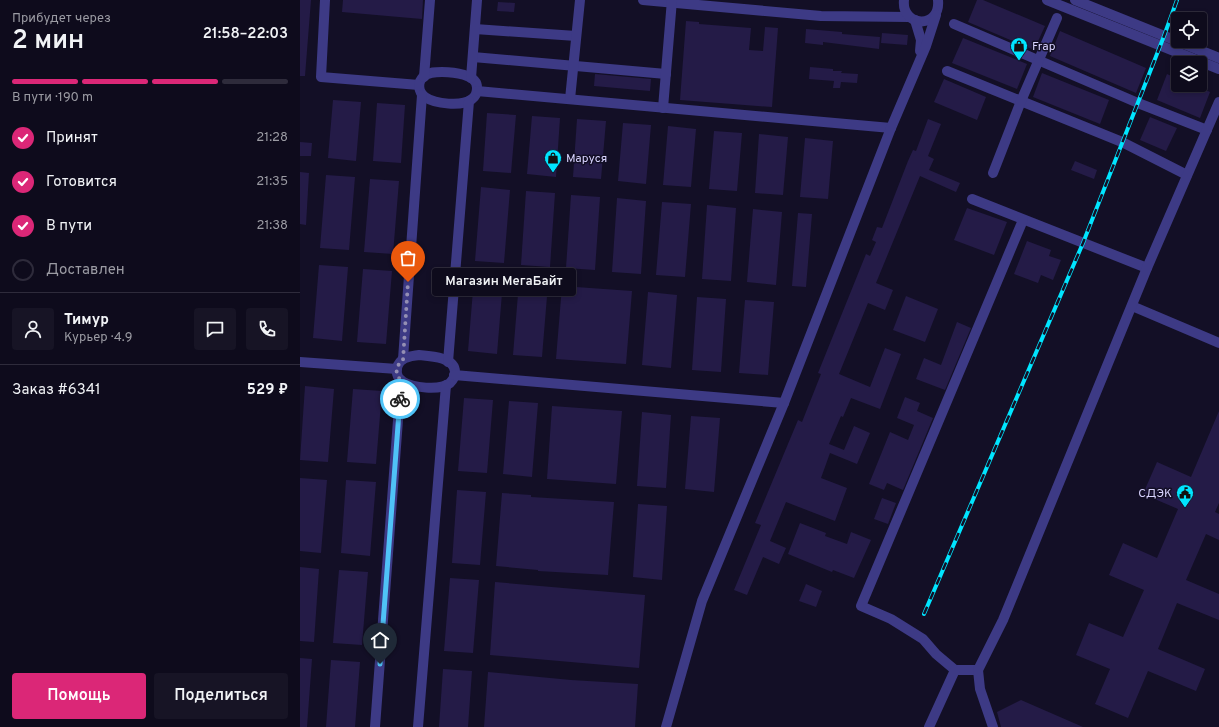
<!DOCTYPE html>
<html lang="ru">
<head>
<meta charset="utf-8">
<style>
	body { margin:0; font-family:Overpass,sans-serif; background:#171425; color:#f1f3f6; height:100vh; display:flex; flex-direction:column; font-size:15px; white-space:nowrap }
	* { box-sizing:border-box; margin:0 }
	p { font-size:13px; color:#9b9ba3 }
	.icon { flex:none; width:22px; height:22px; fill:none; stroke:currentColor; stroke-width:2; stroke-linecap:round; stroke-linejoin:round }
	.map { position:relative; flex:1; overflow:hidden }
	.side { display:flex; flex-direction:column; background:#0e0b1c; width:300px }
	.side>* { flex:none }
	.controls { position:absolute; left:871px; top:12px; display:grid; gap:8px }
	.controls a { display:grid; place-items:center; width:36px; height:36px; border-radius:4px; background:#0e0b1c; box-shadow:0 2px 6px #0003,0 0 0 1px #2e2b3b; font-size:20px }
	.pin { position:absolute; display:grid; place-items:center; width:34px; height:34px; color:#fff; margin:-41px -17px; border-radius:50% 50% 50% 0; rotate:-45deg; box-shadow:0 0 4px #0007 }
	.pin .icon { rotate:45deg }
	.courier { position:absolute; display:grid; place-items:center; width:40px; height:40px; margin:-20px; border:3px solid #4fc3f7; border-radius:50%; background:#fff; color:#222; box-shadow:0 1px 5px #0007 }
	.bubble { position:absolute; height:28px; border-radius:4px; background:#0e0b1c; box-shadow:0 2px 6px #0003,0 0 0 1px #2e2b3b; font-size:13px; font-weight:600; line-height:28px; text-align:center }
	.summary em { font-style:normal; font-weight:600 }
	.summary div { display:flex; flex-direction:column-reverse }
	.summary { display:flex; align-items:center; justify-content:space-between; height:68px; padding:0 12px }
	h1 { font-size:26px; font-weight:600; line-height:30px }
	.bar { display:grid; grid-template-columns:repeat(4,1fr); gap:6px 4px; align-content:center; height:48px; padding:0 12px }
	.bar i { height:5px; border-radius:3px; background:#2e2b3b }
	.bar .current { background:#db2777 }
	.bar p { grid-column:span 4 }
	.line { display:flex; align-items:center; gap:10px; padding:0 12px; border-top:1px solid #2e2b3b }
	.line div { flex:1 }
	.round { display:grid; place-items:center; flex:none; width:42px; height:42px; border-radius:4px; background:#171425 }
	ol { padding:0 12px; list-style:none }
	li { display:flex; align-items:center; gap:12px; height:44px }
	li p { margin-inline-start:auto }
	li .icon { padding:4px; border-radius:50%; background:#db2777; color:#fff; stroke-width:4 }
	li:last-child { color:#9b9ba3 }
	li i { width:22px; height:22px; border:2px solid #2e2b3b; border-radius:50% }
	.primary-button { display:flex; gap:8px; margin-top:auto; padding:8px 12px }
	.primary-button a { flex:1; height:46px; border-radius:4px; background:#db2777; color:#fff; font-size:16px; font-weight:600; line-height:46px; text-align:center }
	.primary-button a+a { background:#171425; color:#f1f3f6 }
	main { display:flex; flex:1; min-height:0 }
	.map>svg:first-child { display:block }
	.building { fill:#241b47 }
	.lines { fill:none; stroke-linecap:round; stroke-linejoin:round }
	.minor { stroke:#3d3a85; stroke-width:10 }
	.rail-casing { stroke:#00e5ff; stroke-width:4 }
	.rail { stroke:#130f26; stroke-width:2.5; stroke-dasharray:8; stroke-linecap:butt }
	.done { stroke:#948fb3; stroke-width:4; stroke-dasharray:0 7.2 }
	.route { stroke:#4fc3f7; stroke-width:5 }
	.labels { text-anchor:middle; stroke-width:3; stroke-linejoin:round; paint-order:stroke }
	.poi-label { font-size:12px; fill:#d9d4ff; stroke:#130f26; text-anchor:start }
</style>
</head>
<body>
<main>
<section class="side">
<div class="summary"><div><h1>2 мин</h1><p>Прибудет через</p></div><em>21:58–22:03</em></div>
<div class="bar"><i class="current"></i><i class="current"></i><i class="current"></i><i></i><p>В пути · 190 m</p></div>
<ol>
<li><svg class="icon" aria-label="check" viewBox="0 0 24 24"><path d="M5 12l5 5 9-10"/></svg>Принят<p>21:28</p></li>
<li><svg class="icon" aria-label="check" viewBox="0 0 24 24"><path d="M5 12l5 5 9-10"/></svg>Готовится<p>21:35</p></li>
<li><svg class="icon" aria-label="check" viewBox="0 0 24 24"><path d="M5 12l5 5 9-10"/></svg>В пути<p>21:38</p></li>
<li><i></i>Доставлен</li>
</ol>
<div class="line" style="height:72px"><a class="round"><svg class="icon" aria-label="person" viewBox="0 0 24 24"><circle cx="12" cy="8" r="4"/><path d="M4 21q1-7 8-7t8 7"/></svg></a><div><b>Тимур</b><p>Курьер · 4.9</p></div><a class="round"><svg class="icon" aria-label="chat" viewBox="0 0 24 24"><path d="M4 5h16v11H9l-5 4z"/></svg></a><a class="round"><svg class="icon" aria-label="phone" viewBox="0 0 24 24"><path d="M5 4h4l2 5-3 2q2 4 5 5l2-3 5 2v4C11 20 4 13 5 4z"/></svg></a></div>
<div class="line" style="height:52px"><div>Заказ #6341</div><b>529 ₽</b></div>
<div class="primary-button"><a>Помощь</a><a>Поделиться</a></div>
</section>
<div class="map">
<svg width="919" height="727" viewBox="0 0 919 727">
	<rect width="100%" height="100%" fill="#130f26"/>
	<g class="building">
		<polygon points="0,0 11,0 5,76 0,76"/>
		<polygon points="43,0 123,0 122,19 42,12"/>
		<polygon points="677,0 683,0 745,26 734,50 668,22"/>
		<polygon points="198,2 215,3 214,12 197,11"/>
		<polygon points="386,21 399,22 399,24 451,28 449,50 463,51 465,27 478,28 472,107 380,100"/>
		<polygon points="506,29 542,32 542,34 580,37 579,49 523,42 523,45 505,43"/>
		<polygon points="760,31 846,68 836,93 750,56"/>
		<polygon points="582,33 608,35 607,45 581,43"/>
		<polygon points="663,38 727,64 717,89 652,63"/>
		<polygon points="510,67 533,69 533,71 542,71 541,73 558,74 557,83 541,82 540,88 533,88 534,81 509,79"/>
		<polygon points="742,73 809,100 800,124 733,97"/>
		<polygon points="295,74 351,79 350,91 294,86"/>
		<polygon points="867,74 878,79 878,85 894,85 910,92 900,118 857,100"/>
		<polygon points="644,79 686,97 677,120 634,102"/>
		<polygon points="33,100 61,102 56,161 28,158"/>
		<polygon points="77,103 105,105 101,163 73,161"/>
		<polygon points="187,113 216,115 211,173 183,171"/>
		<polygon points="232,116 260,118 256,177 227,174"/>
		<polygon points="850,117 877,128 866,151 840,140"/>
		<polygon points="277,119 306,121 301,179 273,177"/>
		<polygon points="628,119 641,124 628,156 634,159 629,170 660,183 656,192 620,176 576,283 593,290 585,310 568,303 539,374 570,387 585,348 601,354 580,409 551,398 543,417 541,416 529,444 544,450 554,426 570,433 557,464 530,453 521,478 547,488 535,521 486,502 470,541 486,548 479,564 463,557 447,595 434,590 461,525 455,523 498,420 502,422 521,374 518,373 566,254 570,256 576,242 572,240 577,227 582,228 608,161 613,150 616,151"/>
		<polygon points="323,123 351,125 346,184 318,181"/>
		<polygon points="368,126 396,129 391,187 363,185"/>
		<polygon points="414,131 442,133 437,191 409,189"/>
		<polygon points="459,134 488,137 483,195 455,193"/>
		<polygon points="505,138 533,141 528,199 500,197"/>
		<polygon points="0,142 12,143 11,156 0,156"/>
		<polygon points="775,161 797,170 794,179 771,170"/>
		<polygon points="0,172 9,173 6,225 0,224"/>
		<polygon points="26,175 55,177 49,250 20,248"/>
		<polygon points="70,179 99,181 93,254 64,252"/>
		<polygon points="181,187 210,190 204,263 175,261"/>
		<polygon points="226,191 255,193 250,267 221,265"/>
		<polygon points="271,195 300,197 295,270 266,268"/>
		<polygon points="317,198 346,201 341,274 312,272"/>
		<polygon points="362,202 391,204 385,277 356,275"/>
		<polygon points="407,205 436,208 431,281 402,279"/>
		<polygon points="667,208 707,222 694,255 654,240"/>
		<polygon points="453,209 482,212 476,285 447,282"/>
		<polygon points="498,213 512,214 506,287 492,286"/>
		<polygon points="727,241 751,250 749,256 761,260 753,280 741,275 738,283 714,274"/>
		<polygon points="19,265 48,267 42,341 13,338"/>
		<polygon points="63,269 92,271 86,344 57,342"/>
		<polygon points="174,278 203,281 197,354 168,351"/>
		<polygon points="219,282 248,284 242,357 213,355"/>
		<polygon points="262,286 332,291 326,364 256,359"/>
		<polygon points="348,292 377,295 371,368 342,365"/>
		<polygon points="606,296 638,309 625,342 593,330"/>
		<polygon points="397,297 426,299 421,372 392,370"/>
		<polygon points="445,300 474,302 468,375 439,373"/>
		<polygon points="657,322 671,328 645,390 616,379 624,358 641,365"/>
		<polygon points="5,386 34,389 28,462 0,460"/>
		<polygon points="53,389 82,391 76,464 47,462"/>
		<polygon points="605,397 620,403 617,411 633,418 603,490 587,483 584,490 569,484 590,432 608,440 614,425 597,418"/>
		<polygon points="164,398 193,400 187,473 158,471"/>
		<polygon points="209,401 238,403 232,477 203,474"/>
		<polygon points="252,406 322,411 316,484 247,479"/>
		<polygon points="919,411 919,503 915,512 919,514 919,540 906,534 886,580 919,594 919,620 877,603 858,649 905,669 896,691 848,671 828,718 795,704 810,669 776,655 789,623 823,637 844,590 809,575 823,543 857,558 878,509 843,494 857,462 891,477"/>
		<polygon points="342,412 371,415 366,488 337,486"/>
		<polygon points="391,416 420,418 414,492 385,489"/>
		<polygon points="0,478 27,480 21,553 0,551"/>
		<polygon points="46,480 76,482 70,556 41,553"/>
		<polygon points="157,490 186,492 180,565 152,563"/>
		<polygon points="202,493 231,495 231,497 314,502 308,575 238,571 238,570 196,566"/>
		<polygon points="582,498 596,503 588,524 574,519"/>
		<polygon points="338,504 367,506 362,580 333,577"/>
		<polygon points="500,523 526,533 525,536 547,544 551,532 571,540 554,578 533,570 532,572 488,554"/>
		<polygon points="0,567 19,569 14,642 0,641"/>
		<polygon points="39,570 68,572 62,645 33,643"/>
		<polygon points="150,578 179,580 173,653 144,651"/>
		<polygon points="195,582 345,595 339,668 190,655"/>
		<polygon points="506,584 522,591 516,607 499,601"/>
		<polygon points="0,658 12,659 7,727 0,727"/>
		<polygon points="31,660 60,662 55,727 26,727"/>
		<polygon points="143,669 172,671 168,727 139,727"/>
		<polygon points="188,672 271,680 338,684 335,727 184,727"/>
		<polygon points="721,700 783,727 701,727 697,712"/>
	</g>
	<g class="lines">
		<g class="minor">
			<polyline points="25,0 21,77 119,85"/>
			<polyline points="343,0 521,16 609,17"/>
			<path d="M604,0c-3,27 37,30 34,0"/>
			<polyline points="747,0 919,69"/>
			<polyline points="775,0 919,58"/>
			<polyline points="615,20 621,40 620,51"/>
			<polyline points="654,24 838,103 907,130"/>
			<polyline points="175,29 276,36"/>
			<polyline points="173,57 366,74"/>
			<polyline points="647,71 822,142 887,175"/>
			<path d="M142,72c10,0 36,2 35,16 0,5 -1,8 -5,11 -10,8 -37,5 -47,-2 -7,-5 -8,-15 -1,-21 5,-4 12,-4 18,-4z"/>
			<polyline points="124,77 130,0"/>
			<polyline points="171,78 177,0"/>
			<polyline points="177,91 591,128"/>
			<polyline points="270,99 280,0"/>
			<polyline points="363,108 372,0"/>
			<polyline points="693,173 721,101 757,18"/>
			<polyline points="672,199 847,268"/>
			<polyline points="832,306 919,343"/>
			<path d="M119,355c11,1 36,2 36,17 0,4 -2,8 -5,11 -10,8 -38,5 -48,-2 -7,-5 -7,-15 0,-21 5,-4 11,-4 17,-5z"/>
			<polyline points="103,359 122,95"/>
			<polyline points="0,362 97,369"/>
			<polyline points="148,362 169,101"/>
			<polyline points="154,375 484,403"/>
			<polyline points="678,670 655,670 636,654 623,639 591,619 561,606 723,220"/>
			<polyline points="75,727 101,380"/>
			<polyline points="118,727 146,385"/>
			<polyline points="366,727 402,601 484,403 591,128 626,46 636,15"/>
			<polyline points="629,727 655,670"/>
			<polyline points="693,727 680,689 678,670 703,620 847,268 919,102"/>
		</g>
		<g class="rail-casing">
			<polyline id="rail" points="624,614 783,243 864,36 877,0"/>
		</g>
		<use href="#rail" class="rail"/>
	</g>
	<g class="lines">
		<path class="done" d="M100,399l1,-19c-7,-6 -5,-15 2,-20l5,-78"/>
		<polyline class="route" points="80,664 100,399"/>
	</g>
	<defs>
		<g id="shop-pin" transform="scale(0.9)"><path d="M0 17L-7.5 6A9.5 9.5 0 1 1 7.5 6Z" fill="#00e5ff" stroke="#130f26"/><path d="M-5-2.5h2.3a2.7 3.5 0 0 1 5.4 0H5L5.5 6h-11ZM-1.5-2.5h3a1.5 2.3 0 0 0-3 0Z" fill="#111"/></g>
		<g id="civic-pin" transform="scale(0.9)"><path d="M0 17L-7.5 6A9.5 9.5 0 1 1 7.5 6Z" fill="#00e5ff" stroke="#130f26"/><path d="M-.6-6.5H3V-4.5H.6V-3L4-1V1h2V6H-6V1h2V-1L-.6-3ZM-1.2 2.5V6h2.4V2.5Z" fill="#111"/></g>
	</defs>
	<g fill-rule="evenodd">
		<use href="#shop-pin" x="719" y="46"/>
		<use href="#shop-pin" x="253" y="158"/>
		<use href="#civic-pin" x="885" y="493"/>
	</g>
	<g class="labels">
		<g class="poi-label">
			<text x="732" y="50">Frap</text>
			<text x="266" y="162">Маруся</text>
			<text x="872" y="497" text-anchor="end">СДЭК</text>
		</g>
	</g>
</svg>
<div class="controls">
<a><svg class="icon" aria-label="locate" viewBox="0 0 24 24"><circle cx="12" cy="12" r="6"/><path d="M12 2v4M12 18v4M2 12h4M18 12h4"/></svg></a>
<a><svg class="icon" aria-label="layers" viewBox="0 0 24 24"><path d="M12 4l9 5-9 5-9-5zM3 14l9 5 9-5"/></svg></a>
</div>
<div class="pin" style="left:108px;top:282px;background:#ea580c"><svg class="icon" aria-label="bag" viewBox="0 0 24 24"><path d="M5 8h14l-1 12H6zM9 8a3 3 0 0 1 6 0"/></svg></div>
<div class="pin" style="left:80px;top:664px;background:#1f2937"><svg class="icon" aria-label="home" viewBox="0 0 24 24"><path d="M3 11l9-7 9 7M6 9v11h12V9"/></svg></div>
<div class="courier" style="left:100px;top:399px"><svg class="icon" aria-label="bike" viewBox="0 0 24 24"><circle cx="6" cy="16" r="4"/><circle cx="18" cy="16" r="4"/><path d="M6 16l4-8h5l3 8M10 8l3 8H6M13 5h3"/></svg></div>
<div class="bubble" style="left:132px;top:268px;width:144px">Магазин МегаБайт</div>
</div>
</main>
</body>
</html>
